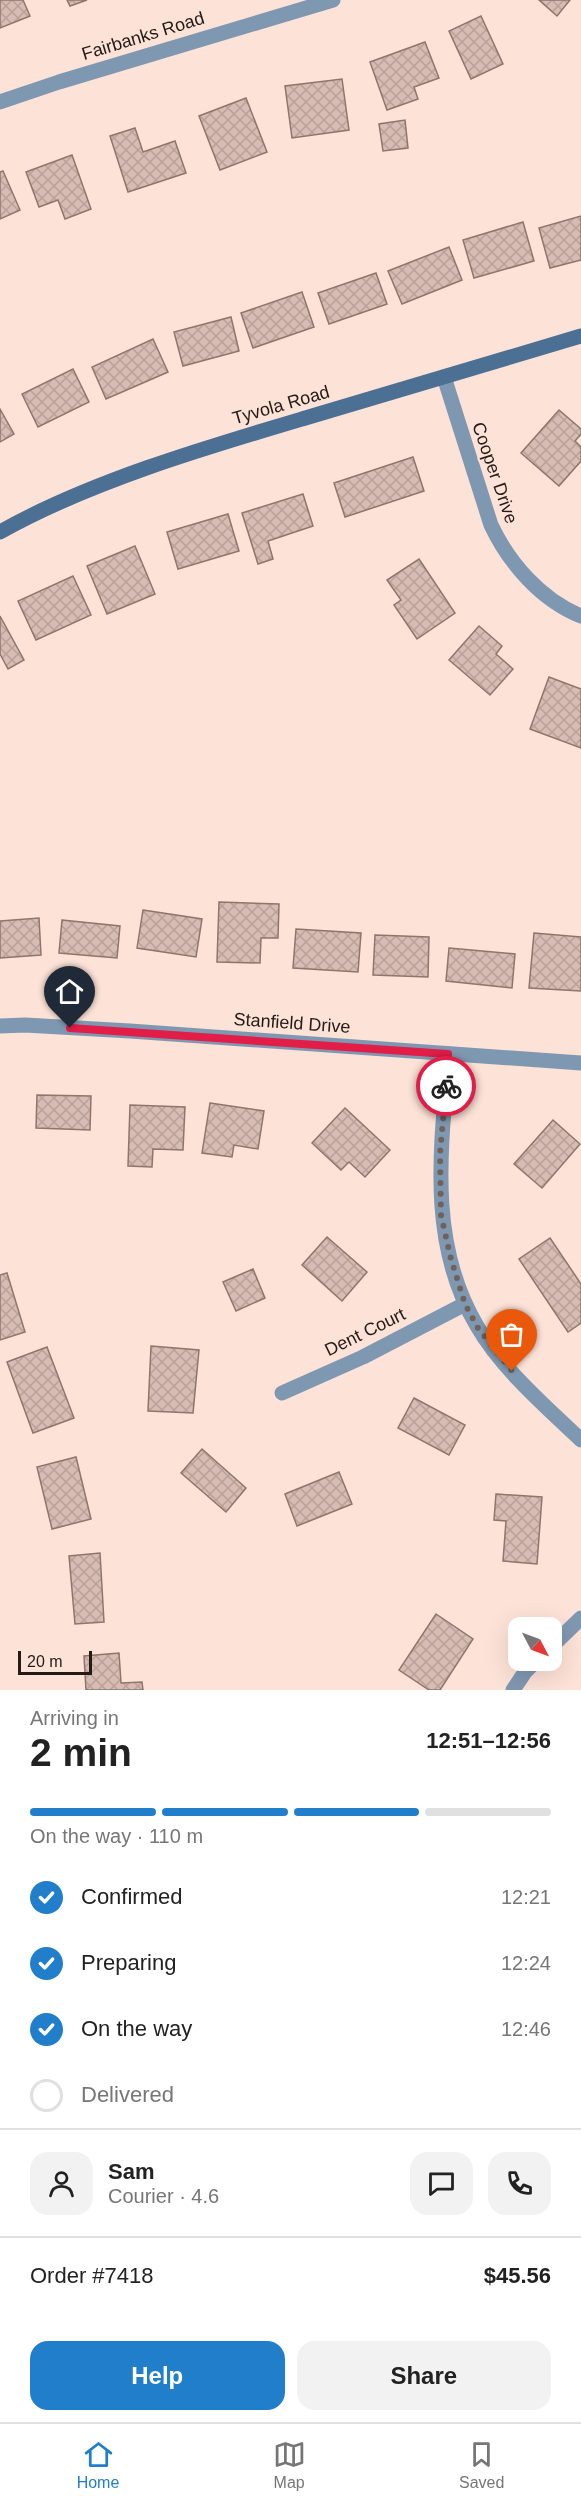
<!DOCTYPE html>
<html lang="en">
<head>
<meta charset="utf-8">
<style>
	body { margin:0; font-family:Helvetica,sans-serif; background:#f2f2f2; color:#222; height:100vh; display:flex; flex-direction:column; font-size:22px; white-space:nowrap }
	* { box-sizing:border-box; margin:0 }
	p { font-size:20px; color:#767676 }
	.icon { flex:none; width:33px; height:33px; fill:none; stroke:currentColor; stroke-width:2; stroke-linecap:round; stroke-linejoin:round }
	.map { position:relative; height:1690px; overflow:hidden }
	.drawer { display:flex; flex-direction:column; background:#fff; flex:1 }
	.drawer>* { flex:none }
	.needle { width:39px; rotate:131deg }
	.fabs { position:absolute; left:508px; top:1617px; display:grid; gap:12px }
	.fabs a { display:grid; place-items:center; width:54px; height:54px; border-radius:12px; background:#fff; box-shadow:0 6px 24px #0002; font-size:30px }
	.scale { position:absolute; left:18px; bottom:15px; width:74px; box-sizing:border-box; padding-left:6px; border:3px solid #241b17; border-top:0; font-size:16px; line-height:21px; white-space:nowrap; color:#241b17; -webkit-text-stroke:4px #fde2d7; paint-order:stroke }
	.pin { position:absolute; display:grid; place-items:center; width:51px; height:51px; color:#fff; margin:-62px -26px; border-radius:50% 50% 50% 0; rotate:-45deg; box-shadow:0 0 6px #0007 }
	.pin .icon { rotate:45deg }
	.courier { position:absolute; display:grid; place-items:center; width:60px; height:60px; margin:-30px; border:4px solid #e11d48; border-radius:50%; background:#fff; color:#222; box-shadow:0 2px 8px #0007 }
	.overview em { font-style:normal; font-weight:700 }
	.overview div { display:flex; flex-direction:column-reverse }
	.overview { display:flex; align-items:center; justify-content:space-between; height:102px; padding:0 30px }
	h1 { font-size:39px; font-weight:700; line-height:45px }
	.bar { display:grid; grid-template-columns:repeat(4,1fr); gap:9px 6px; align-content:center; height:72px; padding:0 30px }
	.bar i { height:8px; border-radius:4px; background:#e0e0e0 }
	.bar .active { background:#207eca }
	.bar p { grid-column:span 4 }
	.line { display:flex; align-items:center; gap:15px; padding:0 30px; border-top:2px solid #e0e0e0 }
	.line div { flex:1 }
	.round { display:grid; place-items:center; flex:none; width:63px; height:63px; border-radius:18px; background:#f2f2f2 }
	ol { padding:0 30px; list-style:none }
	li { display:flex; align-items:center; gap:18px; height:66px }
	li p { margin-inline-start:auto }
	li .icon { padding:6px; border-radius:50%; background:#207eca; color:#fff; stroke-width:4 }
	li:last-child { color:#767676 }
	li i { width:33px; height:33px; border:3px solid #e0e0e0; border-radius:50% }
	.action { display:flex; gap:12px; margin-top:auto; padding:12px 30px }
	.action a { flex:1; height:69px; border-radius:18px; background:#207eca; color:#fff; font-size:24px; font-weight:700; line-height:69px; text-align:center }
	.action a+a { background:#f2f2f2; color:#222 }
	.tab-bar { display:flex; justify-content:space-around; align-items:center; height:84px; border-top:2px solid #e0e0e0; background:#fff; font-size:16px; color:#767676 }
	.tab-bar a { display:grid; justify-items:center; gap:3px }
	.tab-bar .active { color:#207eca }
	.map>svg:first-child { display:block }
	.building { fill:url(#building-cross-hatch); stroke:#8e766d; stroke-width:1.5 }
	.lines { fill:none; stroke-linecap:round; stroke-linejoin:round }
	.street { stroke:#7f98b1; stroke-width:15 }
	.secondary { stroke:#4c7094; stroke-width:15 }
	.done { stroke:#70615a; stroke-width:6; stroke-dasharray:0 10.8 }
	.route { stroke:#e11d48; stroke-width:8 }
	.labels { text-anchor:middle; stroke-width:4.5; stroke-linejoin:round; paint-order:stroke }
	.street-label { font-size:18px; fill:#241b17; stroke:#fde2d7 }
</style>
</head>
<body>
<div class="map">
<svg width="581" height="1690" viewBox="0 0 581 1690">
	<defs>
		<pattern id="building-cross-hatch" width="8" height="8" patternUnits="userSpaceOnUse" patternTransform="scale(1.5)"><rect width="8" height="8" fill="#d6bcb2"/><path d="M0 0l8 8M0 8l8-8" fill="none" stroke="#b8a198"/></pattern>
	</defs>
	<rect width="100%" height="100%" fill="#fde2d7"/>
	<g class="building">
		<polygon points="0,0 23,0 30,16 0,28"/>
		<polygon points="67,0 87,0 70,6"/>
		<polygon points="539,0 570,0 557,16"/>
		<polygon points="481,16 503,64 471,79 449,31"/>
		<polygon points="425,42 439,78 414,87 418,99 387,110 370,62"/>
		<polygon points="342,79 349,130 292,138 285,86"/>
		<polygon points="246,98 267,152 220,170 199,116"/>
		<polygon points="405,120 408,148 383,151 379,124"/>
		<polygon points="135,128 143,152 175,141 186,173 128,192 110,136"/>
		<polygon points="72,155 91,209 65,219 58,200 39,207 26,172"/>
		<polygon points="3,171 20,210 0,219 0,172"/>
		<polygon points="581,216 581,260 550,268 539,228"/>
		<polygon points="523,222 534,261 474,278 463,240"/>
		<polygon points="449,247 462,280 402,304 388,271"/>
		<polygon points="376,273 387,304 329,324 318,293"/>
		<polygon points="302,292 314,327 253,348 241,313"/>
		<polygon points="231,317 239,351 183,366 174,332"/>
		<polygon points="153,339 168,372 106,399 92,367"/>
		<polygon points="73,369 89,402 38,427 22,394"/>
		<polygon points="0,409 14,434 0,442"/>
		<polygon points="559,410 581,429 581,434 575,441 581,447 581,461 559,486 521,453"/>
		<polygon points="413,457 424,491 345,517 334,483"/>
		<polygon points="303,494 313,526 268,541 273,559 258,564 242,513"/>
		<polygon points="228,514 239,551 178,569 167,532"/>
		<polygon points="135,546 155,594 107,614 87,566"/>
		<polygon points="419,559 455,613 417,639 394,605 401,600 387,580"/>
		<polygon points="73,576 91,615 36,640 18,601"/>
		<polygon points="0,616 24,660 8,669 0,654"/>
		<polygon points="479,626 502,646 496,654 513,669 490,695 449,660"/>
		<polygon points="549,677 581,689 581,748 530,729"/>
		<polygon points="219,902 279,904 278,938 261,938 260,963 217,962"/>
		<polygon points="143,910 202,919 196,957 137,948"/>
		<polygon points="39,918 41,955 0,958 0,921"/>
		<polygon points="62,920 120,926 117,958 59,953"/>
		<polygon points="296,929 361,933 358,972 293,968"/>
		<polygon points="534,933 581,937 581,991 529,988"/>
		<polygon points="375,935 429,937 428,977 373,975"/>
		<polygon points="449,948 515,954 512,988 446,981"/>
		<polygon points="37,1095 91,1096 90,1130 36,1128"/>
		<polygon points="210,1103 264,1111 258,1149 234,1145 232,1157 202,1153"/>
		<polygon points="130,1105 185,1107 183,1150 153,1149 152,1167 128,1166"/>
		<polygon points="345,1108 390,1150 365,1177 349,1162 341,1170 312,1143"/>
		<polygon points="553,1120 580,1144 542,1188 514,1164"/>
		<polygon points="327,1237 367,1272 342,1301 302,1265"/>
		<polygon points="550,1238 581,1284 581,1323 568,1332 519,1259"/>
		<polygon points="253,1269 265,1298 236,1311 223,1282"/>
		<polygon points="7,1273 25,1332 0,1340 0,1275"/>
		<polygon points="151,1346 199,1350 193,1413 148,1411"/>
		<polygon points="47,1347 74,1418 33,1433 7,1362"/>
		<polygon points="414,1398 465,1425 449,1455 398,1428"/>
		<polygon points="202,1449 246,1488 226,1512 181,1473"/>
		<polygon points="76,1457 91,1519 52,1529 37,1467"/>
		<polygon points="339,1472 352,1504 297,1526 285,1494"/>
		<polygon points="496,1494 542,1497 537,1564 503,1561 506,1521 494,1520"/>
		<polygon points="100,1553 104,1622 75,1624 69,1556"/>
		<polygon points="436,1614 473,1639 440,1690 429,1690 399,1670"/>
		<polygon points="119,1653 121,1683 142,1682 143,1690 86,1690 84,1656"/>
	</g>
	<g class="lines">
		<g class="street">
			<polyline points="0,102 59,82 333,0"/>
			<path d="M444,377l47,148c18,38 50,75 90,91"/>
			<polyline points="0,1026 25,1025 130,1031 581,1063"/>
			<path d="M449,1054c-8,92 -22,188 28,272 24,42 69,81 104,114"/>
			<polyline points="282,1393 363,1357 465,1304"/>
			<polyline points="552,1646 581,1618"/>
			<polyline points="513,1690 525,1672 537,1660"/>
		</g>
		<path class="secondary" d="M0,532c89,-50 204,-84 302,-113 93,-27 186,-55 279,-83"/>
	</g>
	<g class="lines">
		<polyline class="done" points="446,1086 440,1154 441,1215 451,1259 465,1304 478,1328 512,1371"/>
		<polyline class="route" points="70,1028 448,1054 446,1086"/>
	</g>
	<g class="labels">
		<g class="street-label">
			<text transform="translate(143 36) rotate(-17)" y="6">Fairbanks Road</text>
			<text transform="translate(281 405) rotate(-16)" y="6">Tyvola Road</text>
			<text transform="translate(495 473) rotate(71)" y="6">Cooper Drive</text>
			<text transform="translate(292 1023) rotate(4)" y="6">Stanfield Drive</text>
			<text transform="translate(365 1332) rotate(-26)" y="6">Dent Court</text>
		</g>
	</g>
</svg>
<div class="fabs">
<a><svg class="needle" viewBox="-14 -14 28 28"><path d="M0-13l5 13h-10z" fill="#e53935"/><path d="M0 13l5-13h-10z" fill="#767676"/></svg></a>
</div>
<div class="scale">20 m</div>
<div class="pin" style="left:512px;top:1371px;background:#ea580c"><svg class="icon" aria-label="bag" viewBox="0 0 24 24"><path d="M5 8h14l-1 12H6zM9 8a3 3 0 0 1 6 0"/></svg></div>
<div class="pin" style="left:70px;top:1028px;background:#1f2937"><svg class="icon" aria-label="home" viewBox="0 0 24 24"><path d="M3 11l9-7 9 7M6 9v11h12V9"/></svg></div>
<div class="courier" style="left:446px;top:1086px"><svg class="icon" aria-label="bike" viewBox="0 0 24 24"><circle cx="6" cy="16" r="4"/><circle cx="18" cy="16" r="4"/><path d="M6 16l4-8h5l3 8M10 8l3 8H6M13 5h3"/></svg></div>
</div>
<section class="drawer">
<div class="overview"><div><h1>2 min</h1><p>Arriving in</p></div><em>12:51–12:56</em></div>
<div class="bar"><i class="active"></i><i class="active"></i><i class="active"></i><i></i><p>On the way · 110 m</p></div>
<ol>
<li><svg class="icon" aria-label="check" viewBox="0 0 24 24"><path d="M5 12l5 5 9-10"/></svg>Confirmed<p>12:21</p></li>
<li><svg class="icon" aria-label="check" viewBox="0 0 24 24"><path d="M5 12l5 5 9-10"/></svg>Preparing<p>12:24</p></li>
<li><svg class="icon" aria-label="check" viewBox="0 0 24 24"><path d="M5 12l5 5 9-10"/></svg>On the way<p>12:46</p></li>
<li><i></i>Delivered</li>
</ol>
<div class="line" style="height:108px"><a class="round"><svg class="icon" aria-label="person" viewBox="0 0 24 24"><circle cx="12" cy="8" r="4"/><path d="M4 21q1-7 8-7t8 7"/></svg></a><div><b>Sam</b><p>Courier · 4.6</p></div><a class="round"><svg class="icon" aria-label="chat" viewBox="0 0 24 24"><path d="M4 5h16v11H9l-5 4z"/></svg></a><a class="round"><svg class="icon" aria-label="phone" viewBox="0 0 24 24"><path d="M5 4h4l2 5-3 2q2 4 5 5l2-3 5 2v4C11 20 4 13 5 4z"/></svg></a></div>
<div class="line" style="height:78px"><div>Order #7418</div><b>$45.56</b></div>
<div class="action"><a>Help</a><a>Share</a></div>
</section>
<nav class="tab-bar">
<a class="active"><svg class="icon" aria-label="home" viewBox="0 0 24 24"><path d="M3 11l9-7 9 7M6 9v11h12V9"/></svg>Home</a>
<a><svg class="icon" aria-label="map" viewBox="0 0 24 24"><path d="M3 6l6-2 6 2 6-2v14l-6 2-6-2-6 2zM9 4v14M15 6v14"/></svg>Map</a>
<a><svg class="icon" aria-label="saved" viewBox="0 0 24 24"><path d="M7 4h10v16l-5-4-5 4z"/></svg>Saved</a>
</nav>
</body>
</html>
